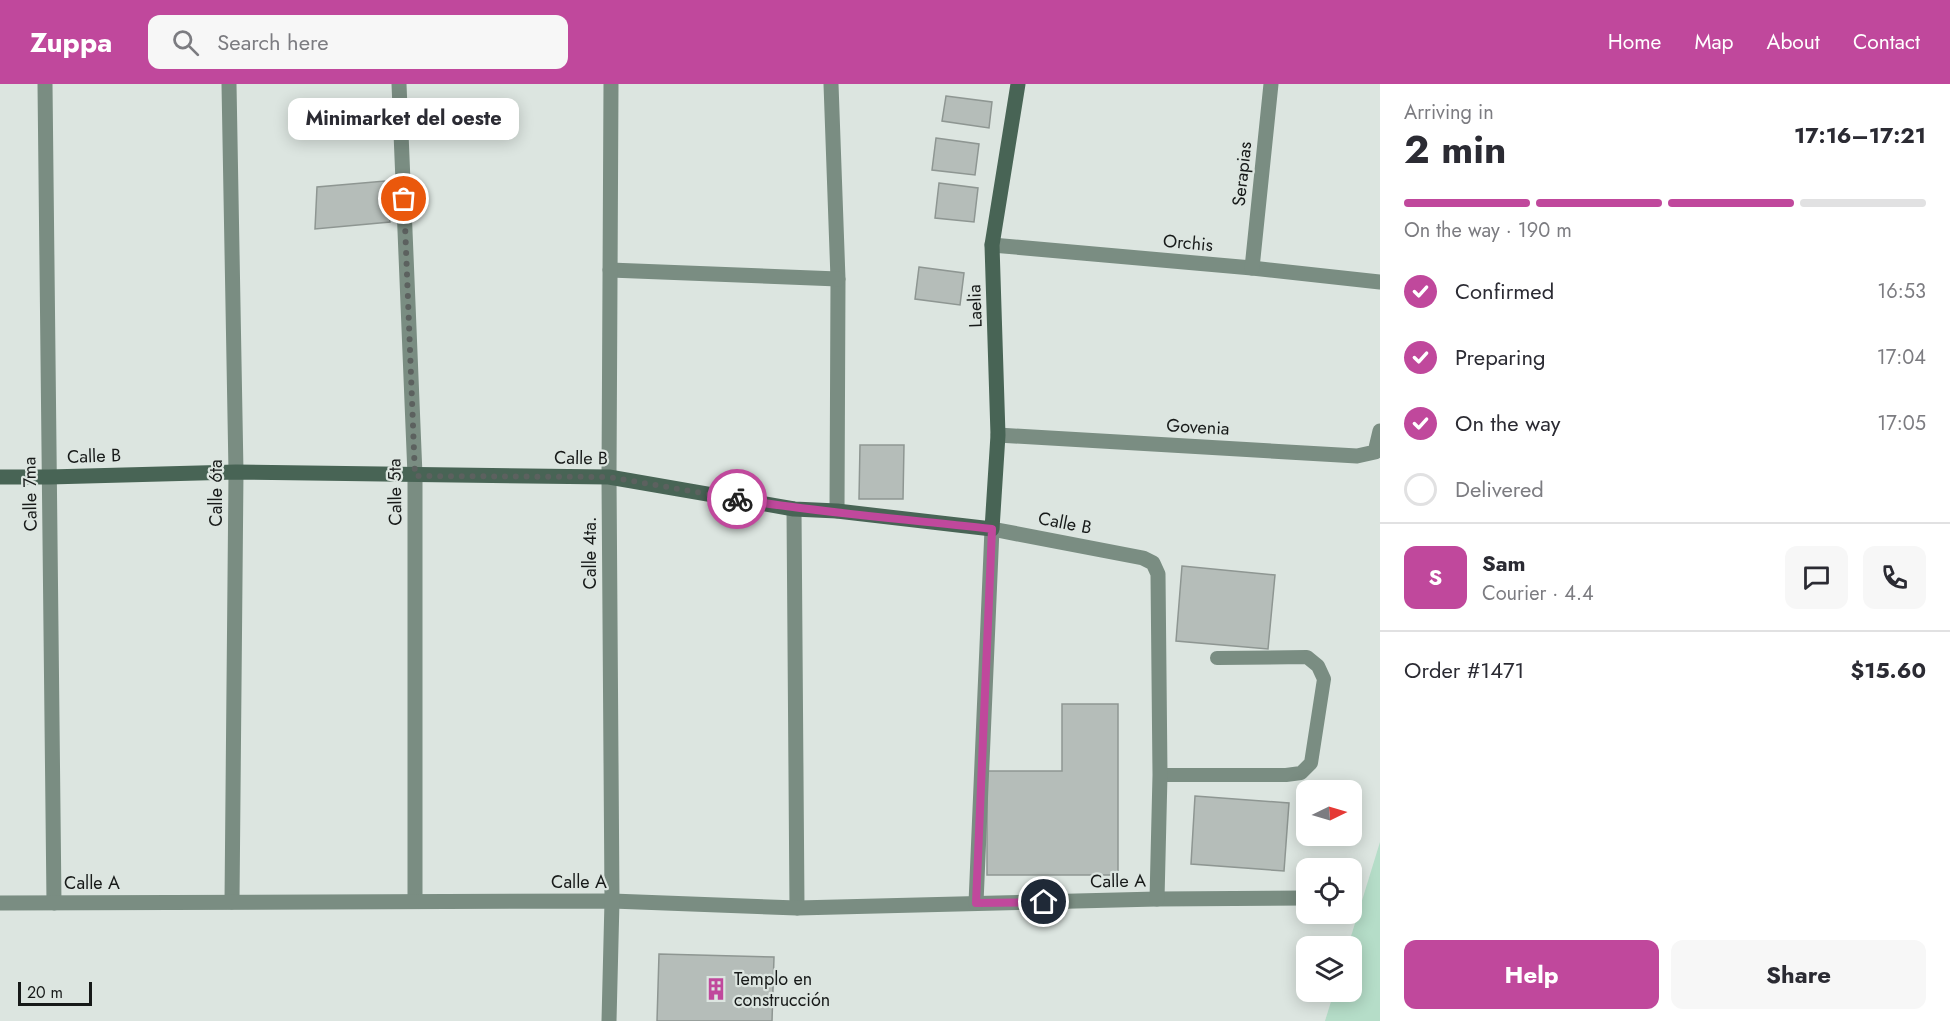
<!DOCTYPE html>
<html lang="en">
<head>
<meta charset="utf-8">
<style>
	body { margin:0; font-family:Jost,sans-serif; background:#f7f7f7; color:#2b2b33; height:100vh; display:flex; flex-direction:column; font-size:22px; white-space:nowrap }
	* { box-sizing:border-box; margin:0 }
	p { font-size:20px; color:#7c7c81 }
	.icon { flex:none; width:33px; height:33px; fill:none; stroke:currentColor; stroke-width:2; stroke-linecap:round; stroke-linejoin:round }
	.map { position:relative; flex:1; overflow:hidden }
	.panel { display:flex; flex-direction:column; background:#fff; width:570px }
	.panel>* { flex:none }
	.needle { width:39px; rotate:85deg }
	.tools { position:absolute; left:1296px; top:696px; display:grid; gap:12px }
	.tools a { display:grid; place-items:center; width:66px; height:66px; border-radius:12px; background:#fff; box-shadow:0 3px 15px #0003; font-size:30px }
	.scale { position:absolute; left:18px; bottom:15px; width:74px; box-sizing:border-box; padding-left:6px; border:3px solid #171a19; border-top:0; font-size:16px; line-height:21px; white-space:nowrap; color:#171a19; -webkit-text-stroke:4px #dce5e0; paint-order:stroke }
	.pin { position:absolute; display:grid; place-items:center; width:51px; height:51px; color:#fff; margin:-26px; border:3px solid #fff; border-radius:50%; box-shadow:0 2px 6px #0007 }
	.courier { position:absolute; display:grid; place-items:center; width:60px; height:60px; margin:-30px; border:4px solid #c0489c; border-radius:50%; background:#fff; color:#222; box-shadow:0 2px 8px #0007 }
	.bubble { position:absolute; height:42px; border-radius:12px; background:#fff; box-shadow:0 3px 15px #0003; font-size:20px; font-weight:700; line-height:42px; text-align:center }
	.overview em { font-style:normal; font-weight:700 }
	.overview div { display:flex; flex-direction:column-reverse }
	.overview { display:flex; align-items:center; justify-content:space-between; height:102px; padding:0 24px }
	h1 { font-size:39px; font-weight:700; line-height:45px }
	.bar { display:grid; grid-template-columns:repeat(4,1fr); gap:9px 6px; align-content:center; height:72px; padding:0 24px }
	.bar i { height:8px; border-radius:4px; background:#e1e1e2 }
	.bar .selected { background:#c0489c }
	.bar p { grid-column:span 4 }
	.line { display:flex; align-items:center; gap:15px; padding:0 24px; border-top:2px solid #e1e1e2 }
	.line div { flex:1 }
	.round { display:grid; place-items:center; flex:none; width:63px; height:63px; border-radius:12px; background:#f7f7f7 }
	ol { padding:0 24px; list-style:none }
	li { display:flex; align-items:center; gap:18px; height:66px }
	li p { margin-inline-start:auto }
	li .icon { padding:6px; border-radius:50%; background:#c0489c; color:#fff; stroke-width:4 }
	li:last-child { color:#7c7c81 }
	li i { width:33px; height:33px; border:3px solid #e1e1e2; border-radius:50% }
	.cta { display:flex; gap:12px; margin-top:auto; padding:12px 24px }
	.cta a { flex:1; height:69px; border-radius:12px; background:#c0489c; color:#fff; font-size:24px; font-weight:700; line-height:69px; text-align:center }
	.cta a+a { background:#f7f7f7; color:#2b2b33 }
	header { display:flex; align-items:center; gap:36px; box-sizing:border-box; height:84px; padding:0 30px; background:#c0489c; color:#fff }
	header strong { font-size:28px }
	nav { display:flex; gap:33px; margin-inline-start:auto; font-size:21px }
	.search { width:420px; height:54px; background:#f7f7f7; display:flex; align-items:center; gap:15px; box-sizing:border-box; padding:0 21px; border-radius:12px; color:#7c7c81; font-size:22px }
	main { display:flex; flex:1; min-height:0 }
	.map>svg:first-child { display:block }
	.green { fill:#b5ddc8 }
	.building { fill:#b5bdb9; stroke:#8e9692; stroke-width:1.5 }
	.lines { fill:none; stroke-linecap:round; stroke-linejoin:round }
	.lane { stroke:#7a8d82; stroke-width:14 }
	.street { stroke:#7a8d82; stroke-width:15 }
	.secondary { stroke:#486455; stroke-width:15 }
	.done { stroke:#5c615f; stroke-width:6; stroke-dasharray:0 10.8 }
	.route { stroke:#c0489c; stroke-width:8 }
	.labels { text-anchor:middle; stroke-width:4.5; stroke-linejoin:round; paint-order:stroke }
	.street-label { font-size:18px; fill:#171a19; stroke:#dce5e0 }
	.poi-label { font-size:18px; fill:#171a19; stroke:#dce5e0; text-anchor:start }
</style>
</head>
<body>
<header>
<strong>Zuppa</strong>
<div class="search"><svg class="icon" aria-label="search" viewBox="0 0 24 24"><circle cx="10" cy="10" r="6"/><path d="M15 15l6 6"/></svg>Search here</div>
<nav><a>Home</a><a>Map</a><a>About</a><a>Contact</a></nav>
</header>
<main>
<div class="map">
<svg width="1380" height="937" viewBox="0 0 1380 937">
	<rect width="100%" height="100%" fill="#dce5e0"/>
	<polygon class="green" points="1380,758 1380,937 1325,937 1334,908 1352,908 1352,862 1348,862"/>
	<g class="building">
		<polygon points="946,12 992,18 989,44 942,37"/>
		<polygon points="936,54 979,60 975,91 932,86"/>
		<polygon points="385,97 390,138 315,145 317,103"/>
		<polygon points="939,99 978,104 974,138 935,134"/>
		<polygon points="919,183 964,189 960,221 915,215"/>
		<polygon points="860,361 904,361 903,415 859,415"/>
		<polygon points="1182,482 1275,491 1268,565 1176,557"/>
		<polygon points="1062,620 1118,620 1118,791 987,791 987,687 1062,687"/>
		<polygon points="1195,712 1289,719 1284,787 1191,780"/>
		<polygon points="659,870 774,873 772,937 657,937"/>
	</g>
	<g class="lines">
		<polyline class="lane" points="1160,691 1286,691 1301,689 1311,679 1324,595 1318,582 1307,573 1217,574"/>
		<g class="street">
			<polyline points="45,0 54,819"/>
			<polyline points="229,0 236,388 232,818"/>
			<polyline points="399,0 415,391 415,817"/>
			<polyline points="831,0 838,195 837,427"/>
			<polyline points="992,161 1252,184 1380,198"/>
			<polyline points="1252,184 1271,0"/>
			<polyline points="610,186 838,195"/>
			<polyline points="998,351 1357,372 1375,368 1380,347"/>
			<polyline points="794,425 797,824"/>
			<polyline points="0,819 612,817 797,824 1157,815 1306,814"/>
			<polyline points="976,819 992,445 1143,474 1153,479 1158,490 1160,691 1157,815"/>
			<polyline points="609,937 612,817 609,393 611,0"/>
		</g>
		<polyline class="secondary" points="0,393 49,393 236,388 609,393 794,425 837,427 992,445 998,351 992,161 1018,0"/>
	</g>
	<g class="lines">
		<polyline class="done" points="404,115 415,392 609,393 737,415"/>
		<path class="route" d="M737,415c84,14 170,20 255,30l-16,374 68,-1"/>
	</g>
	<defs>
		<g id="building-bare" transform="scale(1.8)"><path d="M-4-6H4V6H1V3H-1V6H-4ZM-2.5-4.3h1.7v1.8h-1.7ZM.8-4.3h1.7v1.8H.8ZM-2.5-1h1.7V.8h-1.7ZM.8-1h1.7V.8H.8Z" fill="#c0489c" stroke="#dce5e0" stroke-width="2.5" paint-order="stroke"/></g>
	</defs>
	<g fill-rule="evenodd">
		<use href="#building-bare" x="716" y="905"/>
	</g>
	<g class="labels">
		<g class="street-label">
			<text transform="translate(1242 90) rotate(-84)" y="6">Serapias</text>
			<text transform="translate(1188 159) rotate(5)" y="6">Orchis</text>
			<text transform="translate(975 222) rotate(-92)" y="6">Laelia</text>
			<text transform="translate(1198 343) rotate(3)" y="6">Govenia</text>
			<text transform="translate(94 372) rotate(-2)" y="6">Calle B</text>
			<text transform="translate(581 374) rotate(1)" y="6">Calle B</text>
			<text transform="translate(395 408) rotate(-91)" y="6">Calle 5ta</text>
			<text transform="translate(216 409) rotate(-90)" y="6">Calle 6ta</text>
			<text transform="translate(30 410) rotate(-91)" y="6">Calle 7ma</text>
			<text transform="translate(1065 439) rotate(11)" y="6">Calle B</text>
			<text transform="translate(590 469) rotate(-90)" y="6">Calle 4ta.</text>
			<text transform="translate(1118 797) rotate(-1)" y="6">Calle A</text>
			<text x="579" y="804">Calle A</text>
			<text x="92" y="805">Calle A</text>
		</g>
		<g class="poi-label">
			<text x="734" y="901">Templo en<tspan x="734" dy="21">construcción</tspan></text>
		</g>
	</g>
</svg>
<div class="tools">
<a><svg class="needle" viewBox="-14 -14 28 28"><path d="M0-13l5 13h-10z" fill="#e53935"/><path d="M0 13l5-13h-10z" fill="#7c7c81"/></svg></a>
<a><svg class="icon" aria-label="locate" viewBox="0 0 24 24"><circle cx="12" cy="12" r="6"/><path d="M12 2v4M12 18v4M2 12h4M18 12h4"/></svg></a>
<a><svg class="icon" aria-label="layers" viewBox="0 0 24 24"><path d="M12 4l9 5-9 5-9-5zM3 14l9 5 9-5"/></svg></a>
</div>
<div class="scale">20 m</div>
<div class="pin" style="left:404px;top:115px;background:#ea580c"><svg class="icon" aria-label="bag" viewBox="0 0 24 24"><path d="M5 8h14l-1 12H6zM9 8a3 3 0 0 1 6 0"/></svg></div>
<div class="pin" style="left:1044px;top:818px;background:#1f2937"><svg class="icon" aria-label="home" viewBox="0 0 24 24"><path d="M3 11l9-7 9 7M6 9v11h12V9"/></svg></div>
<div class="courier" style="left:737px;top:415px"><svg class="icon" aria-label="bike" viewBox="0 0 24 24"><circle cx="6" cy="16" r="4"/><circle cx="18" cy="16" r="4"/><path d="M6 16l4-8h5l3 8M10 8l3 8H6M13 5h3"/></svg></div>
<div class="bubble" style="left:288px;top:14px;width:231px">Minimarket del oeste</div>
</div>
<section class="panel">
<div class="overview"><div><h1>2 min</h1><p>Arriving in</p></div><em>17:16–17:21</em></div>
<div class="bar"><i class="selected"></i><i class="selected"></i><i class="selected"></i><i></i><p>On the way · 190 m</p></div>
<ol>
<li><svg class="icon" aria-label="check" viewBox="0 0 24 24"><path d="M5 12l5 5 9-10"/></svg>Confirmed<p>16:53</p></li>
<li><svg class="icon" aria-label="check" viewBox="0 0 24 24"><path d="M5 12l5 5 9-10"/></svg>Preparing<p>17:04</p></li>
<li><svg class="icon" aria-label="check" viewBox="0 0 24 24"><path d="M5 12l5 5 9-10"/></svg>On the way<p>17:05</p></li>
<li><i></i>Delivered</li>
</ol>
<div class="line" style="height:108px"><b class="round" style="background:#c0489c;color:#fff">S</b><div><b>Sam</b><p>Courier · 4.4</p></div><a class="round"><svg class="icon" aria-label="chat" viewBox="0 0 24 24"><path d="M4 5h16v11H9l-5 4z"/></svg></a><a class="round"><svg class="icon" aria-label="phone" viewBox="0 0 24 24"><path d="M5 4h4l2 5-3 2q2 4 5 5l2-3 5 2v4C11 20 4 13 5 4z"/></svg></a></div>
<div class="line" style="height:78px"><div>Order #1471</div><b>$15.60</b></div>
<div class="cta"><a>Help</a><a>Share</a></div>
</section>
</main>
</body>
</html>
